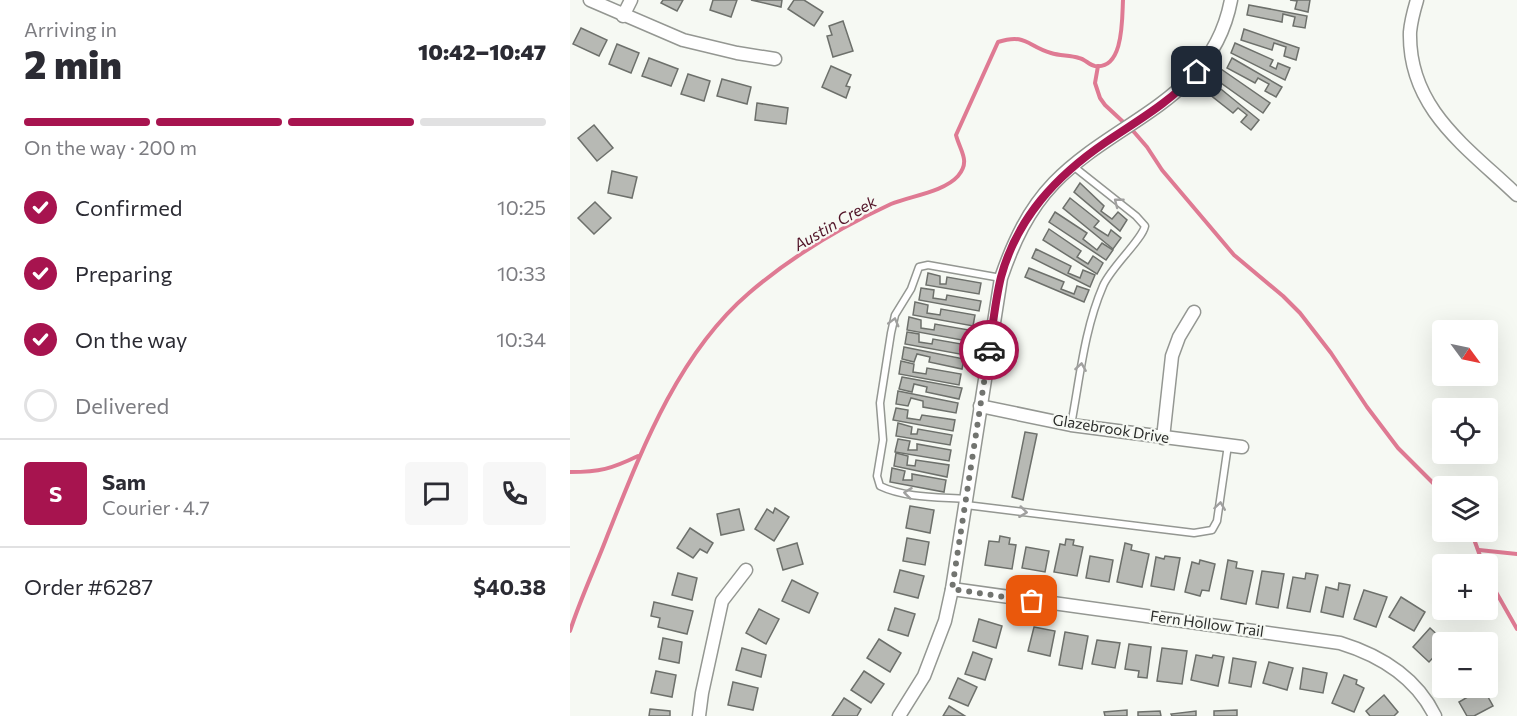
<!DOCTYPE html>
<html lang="en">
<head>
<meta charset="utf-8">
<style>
	body { margin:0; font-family:Commissioner,sans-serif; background:#f7f7f7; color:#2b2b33; height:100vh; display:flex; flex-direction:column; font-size:22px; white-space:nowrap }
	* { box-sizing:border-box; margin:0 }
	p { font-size:20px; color:#7c7c81 }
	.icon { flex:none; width:33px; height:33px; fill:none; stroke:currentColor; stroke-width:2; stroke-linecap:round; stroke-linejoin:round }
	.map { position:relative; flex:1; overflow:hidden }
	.side { display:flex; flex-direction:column; background:#fff; width:570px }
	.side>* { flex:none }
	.needle { width:39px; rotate:123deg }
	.fabs { position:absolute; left:862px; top:320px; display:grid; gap:12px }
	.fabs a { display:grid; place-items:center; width:66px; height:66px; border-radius:6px; background:#fff; box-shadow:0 6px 24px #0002; font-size:30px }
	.pin { position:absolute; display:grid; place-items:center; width:51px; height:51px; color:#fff; margin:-26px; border-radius:12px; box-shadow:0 3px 9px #0006 }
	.courier { position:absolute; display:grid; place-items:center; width:60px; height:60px; margin:-30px; border:4px solid #a7144f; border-radius:50%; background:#fff; color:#222; box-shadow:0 2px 8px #0007 }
	.overview em { font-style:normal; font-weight:800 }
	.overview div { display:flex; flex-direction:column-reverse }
	.overview { display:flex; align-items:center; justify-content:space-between; height:102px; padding:0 24px }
	h1 { font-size:39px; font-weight:800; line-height:45px }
	.bar { display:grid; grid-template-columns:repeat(4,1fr); gap:9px 6px; align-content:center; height:72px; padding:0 24px }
	.bar i { height:8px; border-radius:4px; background:#e1e1e2 }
	.bar .selected { background:#a7144f }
	.bar p { grid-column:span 4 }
	.line { display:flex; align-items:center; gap:15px; padding:0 24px; border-top:2px solid #e1e1e2 }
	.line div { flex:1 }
	.round { display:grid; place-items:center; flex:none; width:63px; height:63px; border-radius:6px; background:#f7f7f7 }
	ol { padding:0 24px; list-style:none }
	li { display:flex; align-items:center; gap:18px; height:66px }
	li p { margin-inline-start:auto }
	li .icon { padding:6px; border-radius:50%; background:#a7144f; color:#fff; stroke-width:4 }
	li:last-child { color:#7c7c81 }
	li i { width:33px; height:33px; border:3px solid #e1e1e2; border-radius:50% }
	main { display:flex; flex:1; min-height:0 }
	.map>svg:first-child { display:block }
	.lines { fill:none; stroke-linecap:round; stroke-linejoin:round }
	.stream { stroke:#df7a93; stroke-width:4 }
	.building { fill:#b7b9b4; stroke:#6d706b; stroke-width:1.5 }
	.lane-casing { stroke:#949792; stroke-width:9 }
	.street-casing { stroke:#949792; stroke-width:15 }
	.lane { stroke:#fff; stroke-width:6 }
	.street { stroke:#fff; stroke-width:12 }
	.oneway { stroke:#a0a09f }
	.done { stroke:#727470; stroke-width:6; stroke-dasharray:0 10.8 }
	.route { stroke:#a7144f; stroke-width:8 }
	.labels { text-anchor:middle; stroke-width:4.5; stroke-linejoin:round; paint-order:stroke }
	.street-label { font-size:15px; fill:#2b2c2a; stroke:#f6f9f3 }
	.water-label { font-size:16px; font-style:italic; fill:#511327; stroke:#f6f9f3 }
</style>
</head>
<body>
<main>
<section class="side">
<div class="overview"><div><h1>2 min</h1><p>Arriving in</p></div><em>10:42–10:47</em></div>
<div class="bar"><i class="selected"></i><i class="selected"></i><i class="selected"></i><i></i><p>On the way · 200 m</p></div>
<ol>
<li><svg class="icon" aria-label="check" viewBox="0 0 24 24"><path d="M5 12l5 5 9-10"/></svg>Confirmed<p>10:25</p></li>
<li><svg class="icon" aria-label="check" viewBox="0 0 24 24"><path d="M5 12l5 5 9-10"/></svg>Preparing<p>10:33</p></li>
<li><svg class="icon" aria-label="check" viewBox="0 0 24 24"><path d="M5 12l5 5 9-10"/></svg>On the way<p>10:34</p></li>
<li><i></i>Delivered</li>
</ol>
<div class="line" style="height:108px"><b class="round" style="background:#a7144f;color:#fff">S</b><div><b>Sam</b><p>Courier · 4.7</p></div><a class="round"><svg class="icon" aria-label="chat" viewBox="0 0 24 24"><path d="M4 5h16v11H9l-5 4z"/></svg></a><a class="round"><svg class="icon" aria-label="phone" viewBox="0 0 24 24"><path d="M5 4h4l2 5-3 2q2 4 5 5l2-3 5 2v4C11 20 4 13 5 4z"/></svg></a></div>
<div class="line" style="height:78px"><div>Order #6287</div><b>$40.38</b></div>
</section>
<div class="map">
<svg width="947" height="716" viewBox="0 0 947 716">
	<rect width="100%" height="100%" fill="#f6f9f3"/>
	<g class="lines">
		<g class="stream">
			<polyline points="528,66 525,83 530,98 535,105 564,132 577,147 592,170 664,255 713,296 730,313 761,353 797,407 828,448 873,493"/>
			<path d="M0,472c30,0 41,-3 68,-16"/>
			<polyline points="901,531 913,564"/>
			<polyline points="909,550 947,554"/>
			<polyline points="918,578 947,629"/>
			<path d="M0,631c11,-34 26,-65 38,-97 34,-85 70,-180 141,-241 42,-36 92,-66 142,-89 19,-8 53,-12 67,-28 13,-15 2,-25 -2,-41l42,-93c28,-9 29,4 53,11 9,3 19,2 28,5 6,1 10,7 16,8 29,4 27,-48 28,-66"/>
		</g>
	</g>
	<g class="building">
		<polygon points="93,0 113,0 107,11 91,3"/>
		<polygon points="143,0 167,0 161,17 140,10"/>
		<polygon points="181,0 212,0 211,7"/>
		<polygon points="224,0 234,0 253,12 244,26 218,9"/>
		<polygon points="720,0 740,0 738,12 725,9 727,1"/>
		<polygon points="679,5 737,16 735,28 723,26 725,17 713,14 712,22 677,15"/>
		<polygon points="273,21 283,51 263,57 257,36 262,35 259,26"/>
		<polygon points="11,28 37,40 29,56 3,44"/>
		<polygon points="674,29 729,48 726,60 714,56 716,47 704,43 702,50 671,40"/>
		<polygon points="665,43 703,60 700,66 706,69 708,63 720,68 715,80 661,53"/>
		<polygon points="47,44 69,53 61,73 39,64"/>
		<polygon points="79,58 108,69 101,86 72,76"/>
		<polygon points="662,58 712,87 706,97 695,91 699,84 688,78 685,83 657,68"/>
		<polygon points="261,66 281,75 276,86 280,87 276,98 252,87"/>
		<polygon points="651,69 700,103 693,113 644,78"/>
		<polygon points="118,74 140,81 134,101 111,94"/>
		<polygon points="152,79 181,87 177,104 147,96"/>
		<polygon points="641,81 689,120 681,130 671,122 677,115 668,108 663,113 634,90"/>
		<polygon points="187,103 218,108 216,124 185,120"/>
		<polygon points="24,125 43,148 27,161 8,138"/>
		<polygon points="42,171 67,177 62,198 38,193"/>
		<polygon points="510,183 534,206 531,211 542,219 548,212 557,220 550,231 504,192"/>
		<polygon points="500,198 529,221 524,227 538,236 541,230 551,238 543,249 493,208"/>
		<polygon points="25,202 41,218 24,234 8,218"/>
		<polygon points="485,212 517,233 513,239 527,250 532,243 543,250 536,260 479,222"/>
		<polygon points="479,229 511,251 507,257 518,264 523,256 533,263 527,274 473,240"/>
		<polygon points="466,249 501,266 498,273 510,278 513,270 525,275 520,287 462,258"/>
		<polygon points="459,268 494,282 491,289 504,294 507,286 519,290 514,302 455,277"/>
		<polygon points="358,273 370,276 370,284 376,284 377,277 411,283 409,294 356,285"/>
		<polygon points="351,288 364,290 363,298 376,300 377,295 411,301 409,311 349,300"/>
		<polygon points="345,302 358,305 357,313 370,315 371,309 405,315 403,326 343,315"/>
		<polygon points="339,317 351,320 351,328 364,330 365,324 399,330 397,341 337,330"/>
		<polygon points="337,332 349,334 349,342 362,344 363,339 397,345 395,355 335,344"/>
		<polygon points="334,347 394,359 392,369 359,362 360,357 347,354 344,362 332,359"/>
		<polygon points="331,361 344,364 343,372 356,374 357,368 391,374 389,385 329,374"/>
		<polygon points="332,377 392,388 389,399 356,392 357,387 344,384 342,392 329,389"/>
		<polygon points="328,391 388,403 386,413 353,407 353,401 341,398 338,406 326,404"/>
		<polygon points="326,408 338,410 337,418 350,420 352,415 385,420 383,431 323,420"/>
		<polygon points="328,423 342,427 341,434 347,434 348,429 382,435 380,445 326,436"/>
		<polygon points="455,432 467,434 453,500 442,497"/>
		<polygon points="328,439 340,441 338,450 347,450 347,444 381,450 379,461 325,452"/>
		<polygon points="326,453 338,456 337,465 345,466 346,460 379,465 377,477 324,466"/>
		<polygon points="322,468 335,471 333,480 342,480 342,474 376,480 374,492 320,482"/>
		<polygon points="340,506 364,510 360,533 336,528"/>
		<polygon points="205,508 219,517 204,541 185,529 197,509 203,513"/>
		<polygon points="169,509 174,530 151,535 147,514"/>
		<polygon points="120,528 143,543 137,553 130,549 123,558 107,548"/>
		<polygon points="430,536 440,538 439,544 446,545 442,569 415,565 419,541 429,542"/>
		<polygon points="337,538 359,542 355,565 333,561"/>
		<polygon points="496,539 504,540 503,545 513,547 507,576 484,572 490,544 495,545"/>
		<polygon points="227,543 233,564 213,570 207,549"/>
		<polygon points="555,543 562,545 561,550 579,554 572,587 547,582"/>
		<polygon points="456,547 479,551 475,572 452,568"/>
		<polygon points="520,556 543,560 539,582 516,578"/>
		<polygon points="595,556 610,558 604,590 581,586 586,557 594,559"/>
		<polygon points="630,560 645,564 639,591 632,590 630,596 615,592 622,562 629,564"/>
		<polygon points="658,560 667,562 666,568 683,571 676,604 651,599"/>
		<polygon points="330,570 354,576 348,598 324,592"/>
		<polygon points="692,571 714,574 708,608 686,604"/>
		<polygon points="108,573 127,578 122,600 102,595"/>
		<polygon points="736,573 748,575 740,612 717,608 723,577 735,579"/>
		<polygon points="222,580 248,593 239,613 212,601"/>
		<polygon points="769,583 780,585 773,617 751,612 756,587 768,590"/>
		<polygon points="794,590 817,597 806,627 784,619"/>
		<polygon points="831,597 855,612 844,631 819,617"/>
		<polygon points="84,602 123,611 117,634 88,627 90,618 81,616"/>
		<polygon points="325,608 345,614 338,636 318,630"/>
		<polygon points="189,609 209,619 196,644 176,633"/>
		<polygon points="409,619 432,626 426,648 403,641"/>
		<polygon points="464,627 485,631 480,656 458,651"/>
		<polygon points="860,628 875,642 873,642 873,647 859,662 843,647"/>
		<polygon points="495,632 518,636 512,669 489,665"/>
		<polygon points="93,638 112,642 109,663 89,659"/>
		<polygon points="309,639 331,653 320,672 297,658"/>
		<polygon points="527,640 550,643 545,668 522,664"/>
		<polygon points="559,644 581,647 577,678 568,677 569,671 555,669"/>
		<polygon points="172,648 196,655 191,677 166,670"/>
		<polygon points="592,648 617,651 612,684 587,681"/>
		<polygon points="403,652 422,659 415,680 395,674"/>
		<polygon points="626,655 642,658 643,655 654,657 648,686 621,680"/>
		<polygon points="663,658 686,662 681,687 659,683"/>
		<polygon points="699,662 723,668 717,690 693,683"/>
		<polygon points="733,668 757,673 753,693 730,689"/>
		<polygon points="86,671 106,675 102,697 81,693"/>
		<polygon points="294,671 314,684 301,703 281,690"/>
		<polygon points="774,675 787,680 786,684 794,688 784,712 762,703"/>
		<polygon points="388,678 407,687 398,706 379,698"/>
		<polygon points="163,682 188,688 183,710 158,705"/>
		<polygon points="913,688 923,706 904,716 897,716 889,702"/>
		<polygon points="814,695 828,712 824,716 800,716 796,711"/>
		<polygon points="274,698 291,709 287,716 262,716"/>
		<polygon points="379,706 395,716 373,716"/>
		<polygon points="80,709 100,711 100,716 79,716"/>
		<polygon points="557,710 557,716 535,716 534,712"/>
		<polygon points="667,710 667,716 644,716 644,711"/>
		<polygon points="590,711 591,716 568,716 568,712"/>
		<polygon points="626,711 626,716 602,716 601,714"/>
	</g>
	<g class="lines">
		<g class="lane-casing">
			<g id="lane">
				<path d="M501,425c9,-47 13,-95 32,-139 8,-19 39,-46 42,-60l-9,-10 -63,-50"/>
				<path d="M396,499c-27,-2 -61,-1 -86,-13l-3,-10 6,-36 -3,-37 11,-70 4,-18 16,-26 8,-22 9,-2 73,13"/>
				<polyline points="396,505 624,533 642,530 647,521 658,445"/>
			</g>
		</g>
		<g class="street-casing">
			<g id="street">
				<polyline points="20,0 113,40 167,53 205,59"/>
				<path d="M847,0c-3,10 -6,21 -7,32 -2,77 57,115 107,163"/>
				<polyline points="53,16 61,0"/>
				<polyline points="410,406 501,425 672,447"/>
				<polyline points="593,438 602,356 609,337 624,312"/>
				<path d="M382,589l388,54c39,12 76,34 95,73"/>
				<polyline points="129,716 132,693 152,601 176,570"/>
				<path d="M329,716l25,-40 21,-55 7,-32 49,-311c12,-35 27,-68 53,-95 62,-64 158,-82 177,-183"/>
			</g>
		</g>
		<use href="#lane" class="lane"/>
		<use href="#street" class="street"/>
	</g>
	<defs><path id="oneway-chevron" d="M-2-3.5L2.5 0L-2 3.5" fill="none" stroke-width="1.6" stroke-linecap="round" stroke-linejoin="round" transform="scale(1.5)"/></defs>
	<g class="oneway">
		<use href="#oneway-chevron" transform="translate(548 202) rotate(-142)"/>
		<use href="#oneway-chevron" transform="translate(324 322) rotate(-75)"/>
		<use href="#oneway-chevron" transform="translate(511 367) rotate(-81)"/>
		<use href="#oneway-chevron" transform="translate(338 493) rotate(-173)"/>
		<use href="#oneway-chevron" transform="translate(650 506) rotate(-82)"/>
		<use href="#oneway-chevron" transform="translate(453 512) rotate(7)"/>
	</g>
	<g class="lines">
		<polyline class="done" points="419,350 382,589 462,601"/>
		<path class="route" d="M419,350c4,-24 6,-49 12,-73 16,-59 55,-101 105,-135 31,-21 66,-41 91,-70"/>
	</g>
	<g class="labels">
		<g class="street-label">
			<text transform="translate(541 429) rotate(9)" y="5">Glazebrook Drive</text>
			<text transform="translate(637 624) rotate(8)" y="5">Fern Hollow Trail</text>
		</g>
		<g class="water-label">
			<text transform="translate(265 223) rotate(-30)" y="6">Austin Creek</text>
		</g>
	</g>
</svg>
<div class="fabs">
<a><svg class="needle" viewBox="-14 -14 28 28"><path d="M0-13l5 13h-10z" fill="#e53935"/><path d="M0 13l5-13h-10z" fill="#7c7c81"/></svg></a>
<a><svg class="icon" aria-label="locate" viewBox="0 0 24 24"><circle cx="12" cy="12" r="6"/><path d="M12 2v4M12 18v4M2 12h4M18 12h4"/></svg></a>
<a><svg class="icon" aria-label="layers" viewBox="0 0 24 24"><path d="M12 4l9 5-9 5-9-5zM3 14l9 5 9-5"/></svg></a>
<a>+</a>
<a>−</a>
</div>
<div class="pin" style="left:462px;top:601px;background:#ea580c"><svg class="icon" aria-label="bag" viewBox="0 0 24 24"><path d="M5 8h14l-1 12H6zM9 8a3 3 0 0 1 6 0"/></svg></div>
<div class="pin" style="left:627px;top:72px;background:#1f2937"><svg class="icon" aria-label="home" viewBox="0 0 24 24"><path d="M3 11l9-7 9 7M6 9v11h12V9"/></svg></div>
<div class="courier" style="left:419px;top:350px"><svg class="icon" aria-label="car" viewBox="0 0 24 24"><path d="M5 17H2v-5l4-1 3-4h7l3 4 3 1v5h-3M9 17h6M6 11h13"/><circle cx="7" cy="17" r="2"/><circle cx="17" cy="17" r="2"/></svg></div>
</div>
</main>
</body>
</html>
